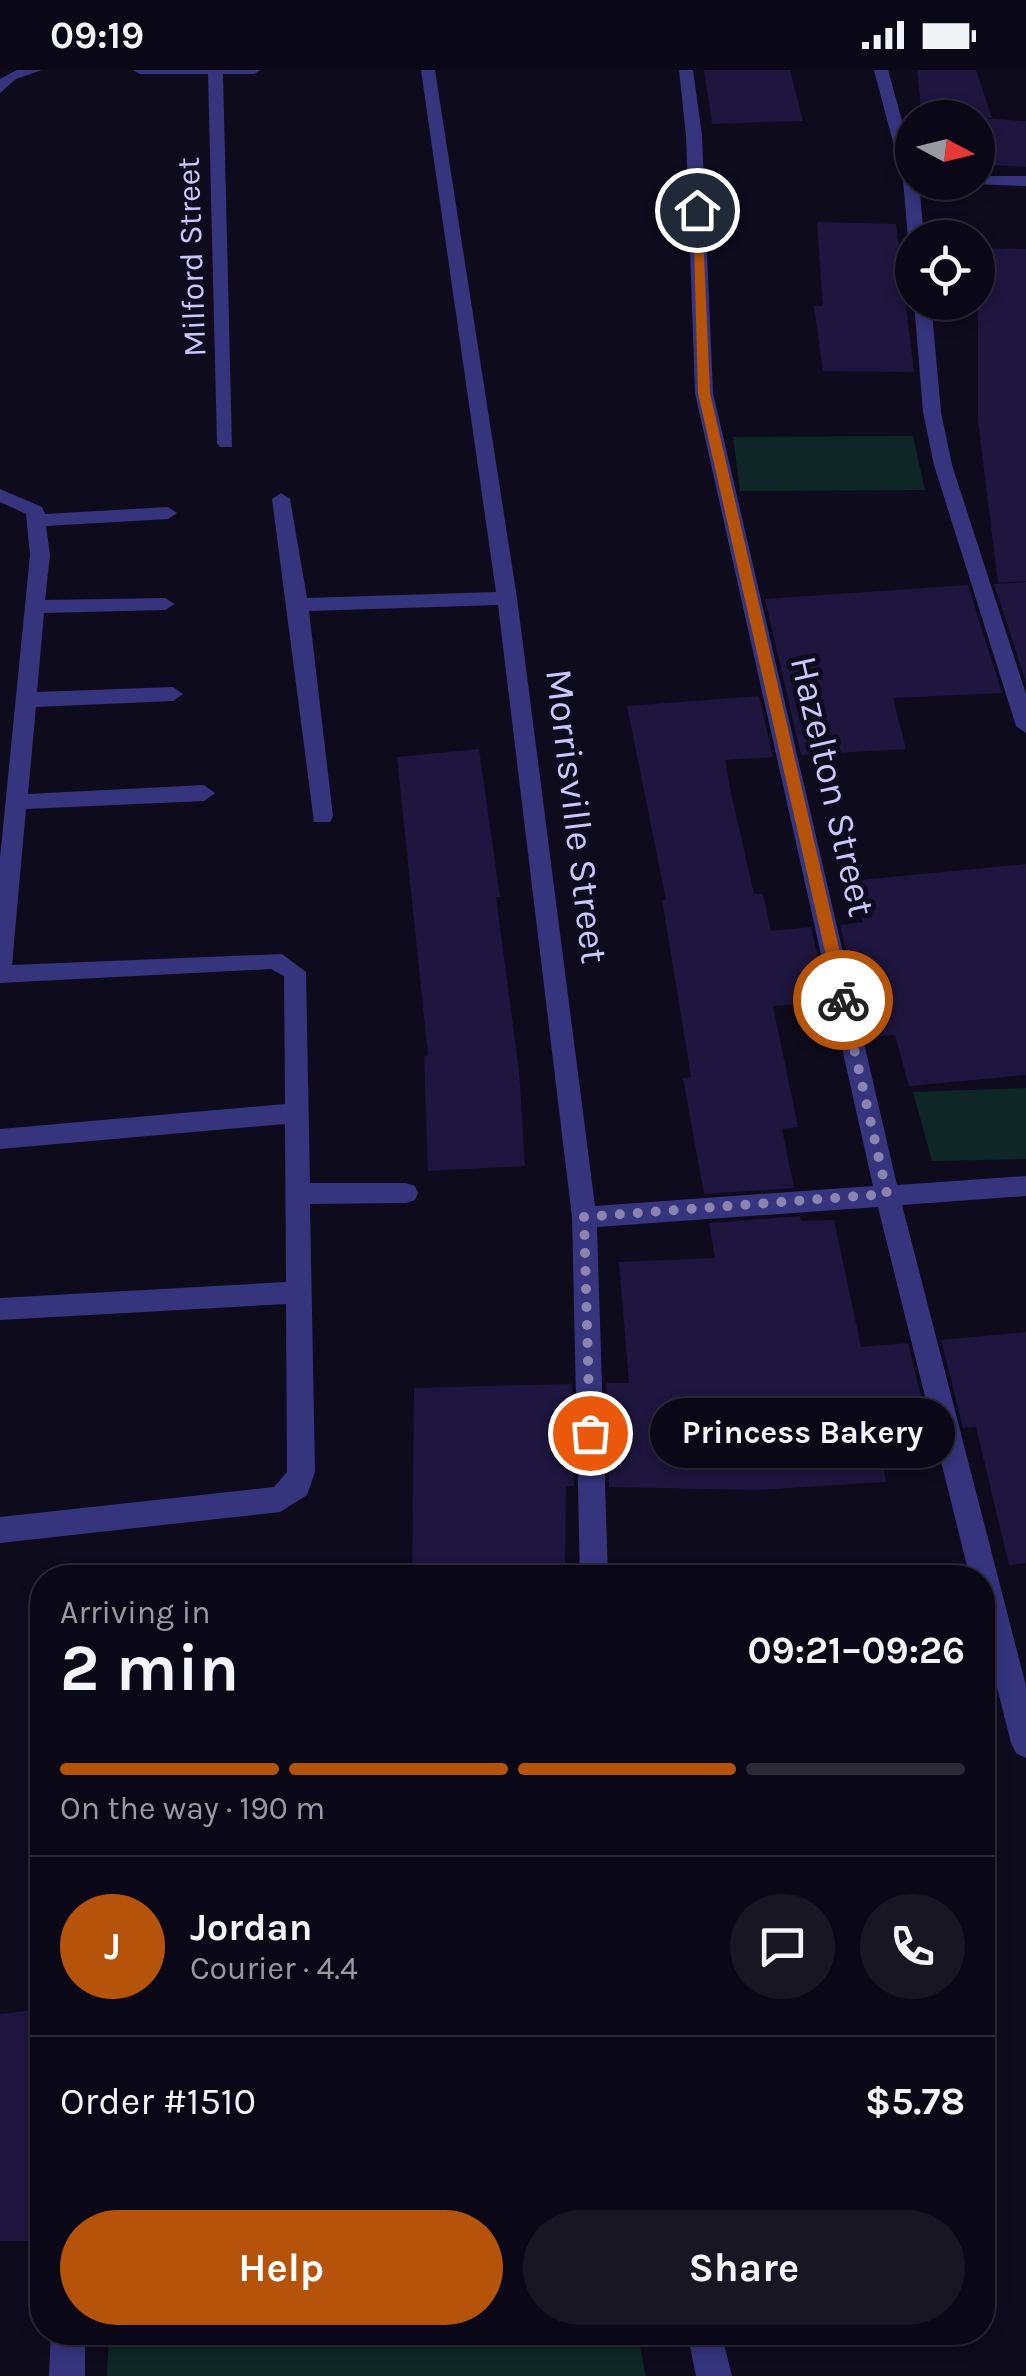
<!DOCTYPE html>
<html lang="en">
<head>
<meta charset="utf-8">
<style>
	body { margin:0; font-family:Karla,sans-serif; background:#181623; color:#f1f3f6; height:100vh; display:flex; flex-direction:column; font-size:38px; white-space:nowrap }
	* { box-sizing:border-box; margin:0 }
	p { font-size:32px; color:#999aa1 }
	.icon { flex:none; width:55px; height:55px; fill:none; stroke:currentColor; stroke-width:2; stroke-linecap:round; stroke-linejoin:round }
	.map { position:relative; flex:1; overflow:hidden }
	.details { position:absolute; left:30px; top:1495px; width:965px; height:780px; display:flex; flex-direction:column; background:#0a0816; border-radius:40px; box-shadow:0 5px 15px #0003,0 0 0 2px #2a2935 }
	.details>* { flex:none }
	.needle { width:65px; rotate:97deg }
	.fabs { position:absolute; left:895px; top:30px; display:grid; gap:20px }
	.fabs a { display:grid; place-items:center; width:100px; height:100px; border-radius:50%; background:#0a0816; box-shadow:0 5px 15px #0003,0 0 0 2px #2a2935; font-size:50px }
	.pin { position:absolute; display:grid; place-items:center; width:85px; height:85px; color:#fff; margin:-42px; border:5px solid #fff; border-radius:50%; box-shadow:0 2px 10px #0007 }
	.courier { position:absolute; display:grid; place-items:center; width:100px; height:100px; margin:-50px; border:8px solid #b45309; border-radius:50%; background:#fff; color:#222; box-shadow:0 2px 12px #0007 }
	.bubble { position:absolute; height:70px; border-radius:35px; background:#0a0816; box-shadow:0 5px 15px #0003,0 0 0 2px #2a2935; font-size:32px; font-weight:700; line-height:70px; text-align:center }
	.headline em { font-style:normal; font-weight:700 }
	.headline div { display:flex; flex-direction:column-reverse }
	.headline { display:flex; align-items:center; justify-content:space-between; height:170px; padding:0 30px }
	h1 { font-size:65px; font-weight:700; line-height:75px }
	.bar { display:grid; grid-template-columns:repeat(4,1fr); gap:15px 10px; align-content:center; height:120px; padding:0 30px }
	.bar i { height:12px; border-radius:8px; background:#2a2935 }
	.bar .on { background:#b45309 }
	.bar p { grid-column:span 4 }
	.line { display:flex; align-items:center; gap:25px; padding:0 30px; border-top:2px solid #2a2935 }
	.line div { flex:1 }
	.round { display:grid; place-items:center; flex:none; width:105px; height:105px; border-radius:52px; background:#181623 }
	.button { display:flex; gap:20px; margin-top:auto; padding:20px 30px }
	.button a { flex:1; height:115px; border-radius:60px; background:#b45309; color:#fff; font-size:40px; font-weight:700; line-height:115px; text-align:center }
	.button a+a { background:#181623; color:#f1f3f6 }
	.status { display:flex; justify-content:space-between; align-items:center; height:70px; padding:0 50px; background:#0a0816; direction:ltr }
	.status svg { height:28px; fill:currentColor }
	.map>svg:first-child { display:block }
	.green { fill:#0e2726 }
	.building { fill:#1e163e }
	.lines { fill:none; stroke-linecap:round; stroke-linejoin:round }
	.street { fill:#36347d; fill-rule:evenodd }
	.route { fill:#b45309 }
	.done { stroke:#8a85b0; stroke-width:10; stroke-dasharray:0 18 }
	.labels { text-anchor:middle; stroke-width:10; stroke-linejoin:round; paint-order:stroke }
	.far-street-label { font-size:32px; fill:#ccc6ff; stroke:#0e0b1d }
	.street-label { font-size:38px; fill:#ccc6ff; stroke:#0e0b1d }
</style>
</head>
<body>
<div class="status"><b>09:19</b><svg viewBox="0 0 49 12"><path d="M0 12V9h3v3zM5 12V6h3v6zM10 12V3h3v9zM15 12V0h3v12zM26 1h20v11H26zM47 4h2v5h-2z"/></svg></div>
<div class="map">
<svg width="1026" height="2306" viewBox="0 0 1026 2306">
	<rect width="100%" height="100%" fill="#0e0b1d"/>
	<g class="green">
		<polygon points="913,366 925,420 740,421 733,367"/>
		<polygon points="1026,1018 1026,1089 932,1091 913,1022"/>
		<polygon points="109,2262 637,2263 646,2306 107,2306"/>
	</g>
	<g class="building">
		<polygon points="704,0 790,0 803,51 712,54"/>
		<polygon points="917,0 976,0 992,48 922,48"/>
		<polygon points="978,48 1026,51 1026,97 978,94"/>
		<polygon points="817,152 896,154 914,302 823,301 814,236 823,236"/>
		<polygon points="978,178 1026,179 1026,511 998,513 978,351"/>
		<polygon points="1026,512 1026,612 994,514"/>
		<polygon points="968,515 1002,623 893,628 906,679 801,685 765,529"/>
		<polygon points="759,626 773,687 725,690 731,723 754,824 763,824 771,861 811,857 828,932 773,936 798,1057 782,1059 794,1118 704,1124 683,1008 691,1007 662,830 666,830 627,636"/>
		<polygon points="479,679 500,827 496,827 519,1001 525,1096 428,1101 424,986 428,985 397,687"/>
		<polygon points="1026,794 1026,1005 909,1016 895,965 868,967 859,933 840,855 863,852 850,811"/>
		<polygon points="800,1146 801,1151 834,1150 861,1277 908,1273 929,1359 877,1362 886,1412 756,1420 609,1417 606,1313 629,1313 619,1192 715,1188 709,1153"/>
		<polygon points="1026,1262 1026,1493 1009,1495 976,1357 963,1358 941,1270"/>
		<polygon points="572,1314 574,1416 566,1416 565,1508 412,1508 414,1318"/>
		<polygon points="42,1939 37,2171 0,2171 0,1944"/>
	</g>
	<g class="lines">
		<g class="street">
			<polygon points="17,0 42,0 16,9 0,23 0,9"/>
			<polygon points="133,0 261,0 254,4 223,4 232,377 220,377 217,373 208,4 140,4"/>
			<polygon points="421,0 435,0 517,528 595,1136 873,1116 695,323 686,66 679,0 693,0 702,66 713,323 897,1115 1026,1106 1026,1126 902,1135 1026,1616 1026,1688 1016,1683 1011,1673 982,1558 982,1508 970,1508 878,1137 597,1157 608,1508 580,1508 572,1147 498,535 309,541 333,746 330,752 314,752 272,429 281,423 290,429 307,528 496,522"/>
			<polygon points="874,0 888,0 912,87 912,112 919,112 924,168 912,168 912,172 908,168 903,110"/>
			<polygon points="978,106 1026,106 1026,116 972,114 978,112"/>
			<polygon points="914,232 931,232 941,342 952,395 1026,624 1026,663 1016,656 934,395 923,342"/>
			<polygon points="0,419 42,437 45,444 168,437 177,443 168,449 46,456 50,485 45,530 165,528 175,534 165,540 44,543 37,622 173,617 183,624 173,631 36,637 28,724 204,715 215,723 204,731 26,739 12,895 282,884 306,902 310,1113 406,1113 415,1116 418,1123 415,1130 406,1133 310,1134 315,1402 307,1425 280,1442 0,1473 0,1447 274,1417 287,1402 286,1234 0,1250 0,1228 286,1212 285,1054 0,1079 0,1059 285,1034 284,906 271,899 0,913 0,788 30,485 26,444 0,432"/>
			<polygon points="51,2262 85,2262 85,2306 49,2306"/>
			<polygon points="687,2262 721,2262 732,2306 696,2306"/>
		</g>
	</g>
	<polygon class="route" points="693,138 702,140 710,323 851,930 843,936 836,930 698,323"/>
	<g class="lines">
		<polyline class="done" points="590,1363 584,1147 887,1124 843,930"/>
	</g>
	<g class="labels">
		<g class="far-street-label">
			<text transform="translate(191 187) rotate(-92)" y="11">Milford Street</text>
		</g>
		<g class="street-label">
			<text transform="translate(833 716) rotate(77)" y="13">Hazelton Street</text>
			<text transform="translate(577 746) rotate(83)" y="13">Morrisville Street</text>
		</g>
	</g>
</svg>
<div class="fabs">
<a><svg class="needle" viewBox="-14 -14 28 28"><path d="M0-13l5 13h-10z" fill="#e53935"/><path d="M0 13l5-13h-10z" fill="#999aa1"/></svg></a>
<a><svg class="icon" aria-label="locate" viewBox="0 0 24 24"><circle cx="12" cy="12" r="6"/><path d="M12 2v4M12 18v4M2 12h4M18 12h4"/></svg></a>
</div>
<div class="pin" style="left:590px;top:1363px;background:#ea580c"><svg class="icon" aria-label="bag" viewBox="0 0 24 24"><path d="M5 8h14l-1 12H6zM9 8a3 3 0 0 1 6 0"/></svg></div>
<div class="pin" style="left:697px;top:140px;background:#1f2937"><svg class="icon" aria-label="home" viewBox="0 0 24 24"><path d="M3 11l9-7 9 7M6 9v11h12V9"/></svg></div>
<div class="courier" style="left:843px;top:930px"><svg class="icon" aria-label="bike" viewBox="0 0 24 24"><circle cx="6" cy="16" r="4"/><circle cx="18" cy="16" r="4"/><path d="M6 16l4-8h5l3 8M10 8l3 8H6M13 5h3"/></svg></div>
<div class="bubble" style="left:650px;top:1328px;width:305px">Princess Bakery</div>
<section class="details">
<div class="headline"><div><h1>2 min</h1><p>Arriving in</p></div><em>09:21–09:26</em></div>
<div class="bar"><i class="on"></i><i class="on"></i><i class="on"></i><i></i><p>On the way · 190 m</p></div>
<div class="line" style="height:180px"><b class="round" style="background:#b45309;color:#fff">J</b><div><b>Jordan</b><p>Courier · 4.4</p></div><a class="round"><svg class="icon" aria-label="chat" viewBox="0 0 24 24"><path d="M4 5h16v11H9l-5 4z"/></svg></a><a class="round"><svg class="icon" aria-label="phone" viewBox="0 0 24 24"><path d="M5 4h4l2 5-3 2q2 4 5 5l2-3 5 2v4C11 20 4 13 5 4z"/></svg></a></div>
<div class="line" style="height:130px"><div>Order #1510</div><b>$5.78</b></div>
<div class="button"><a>Help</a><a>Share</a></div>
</section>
</div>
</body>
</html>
